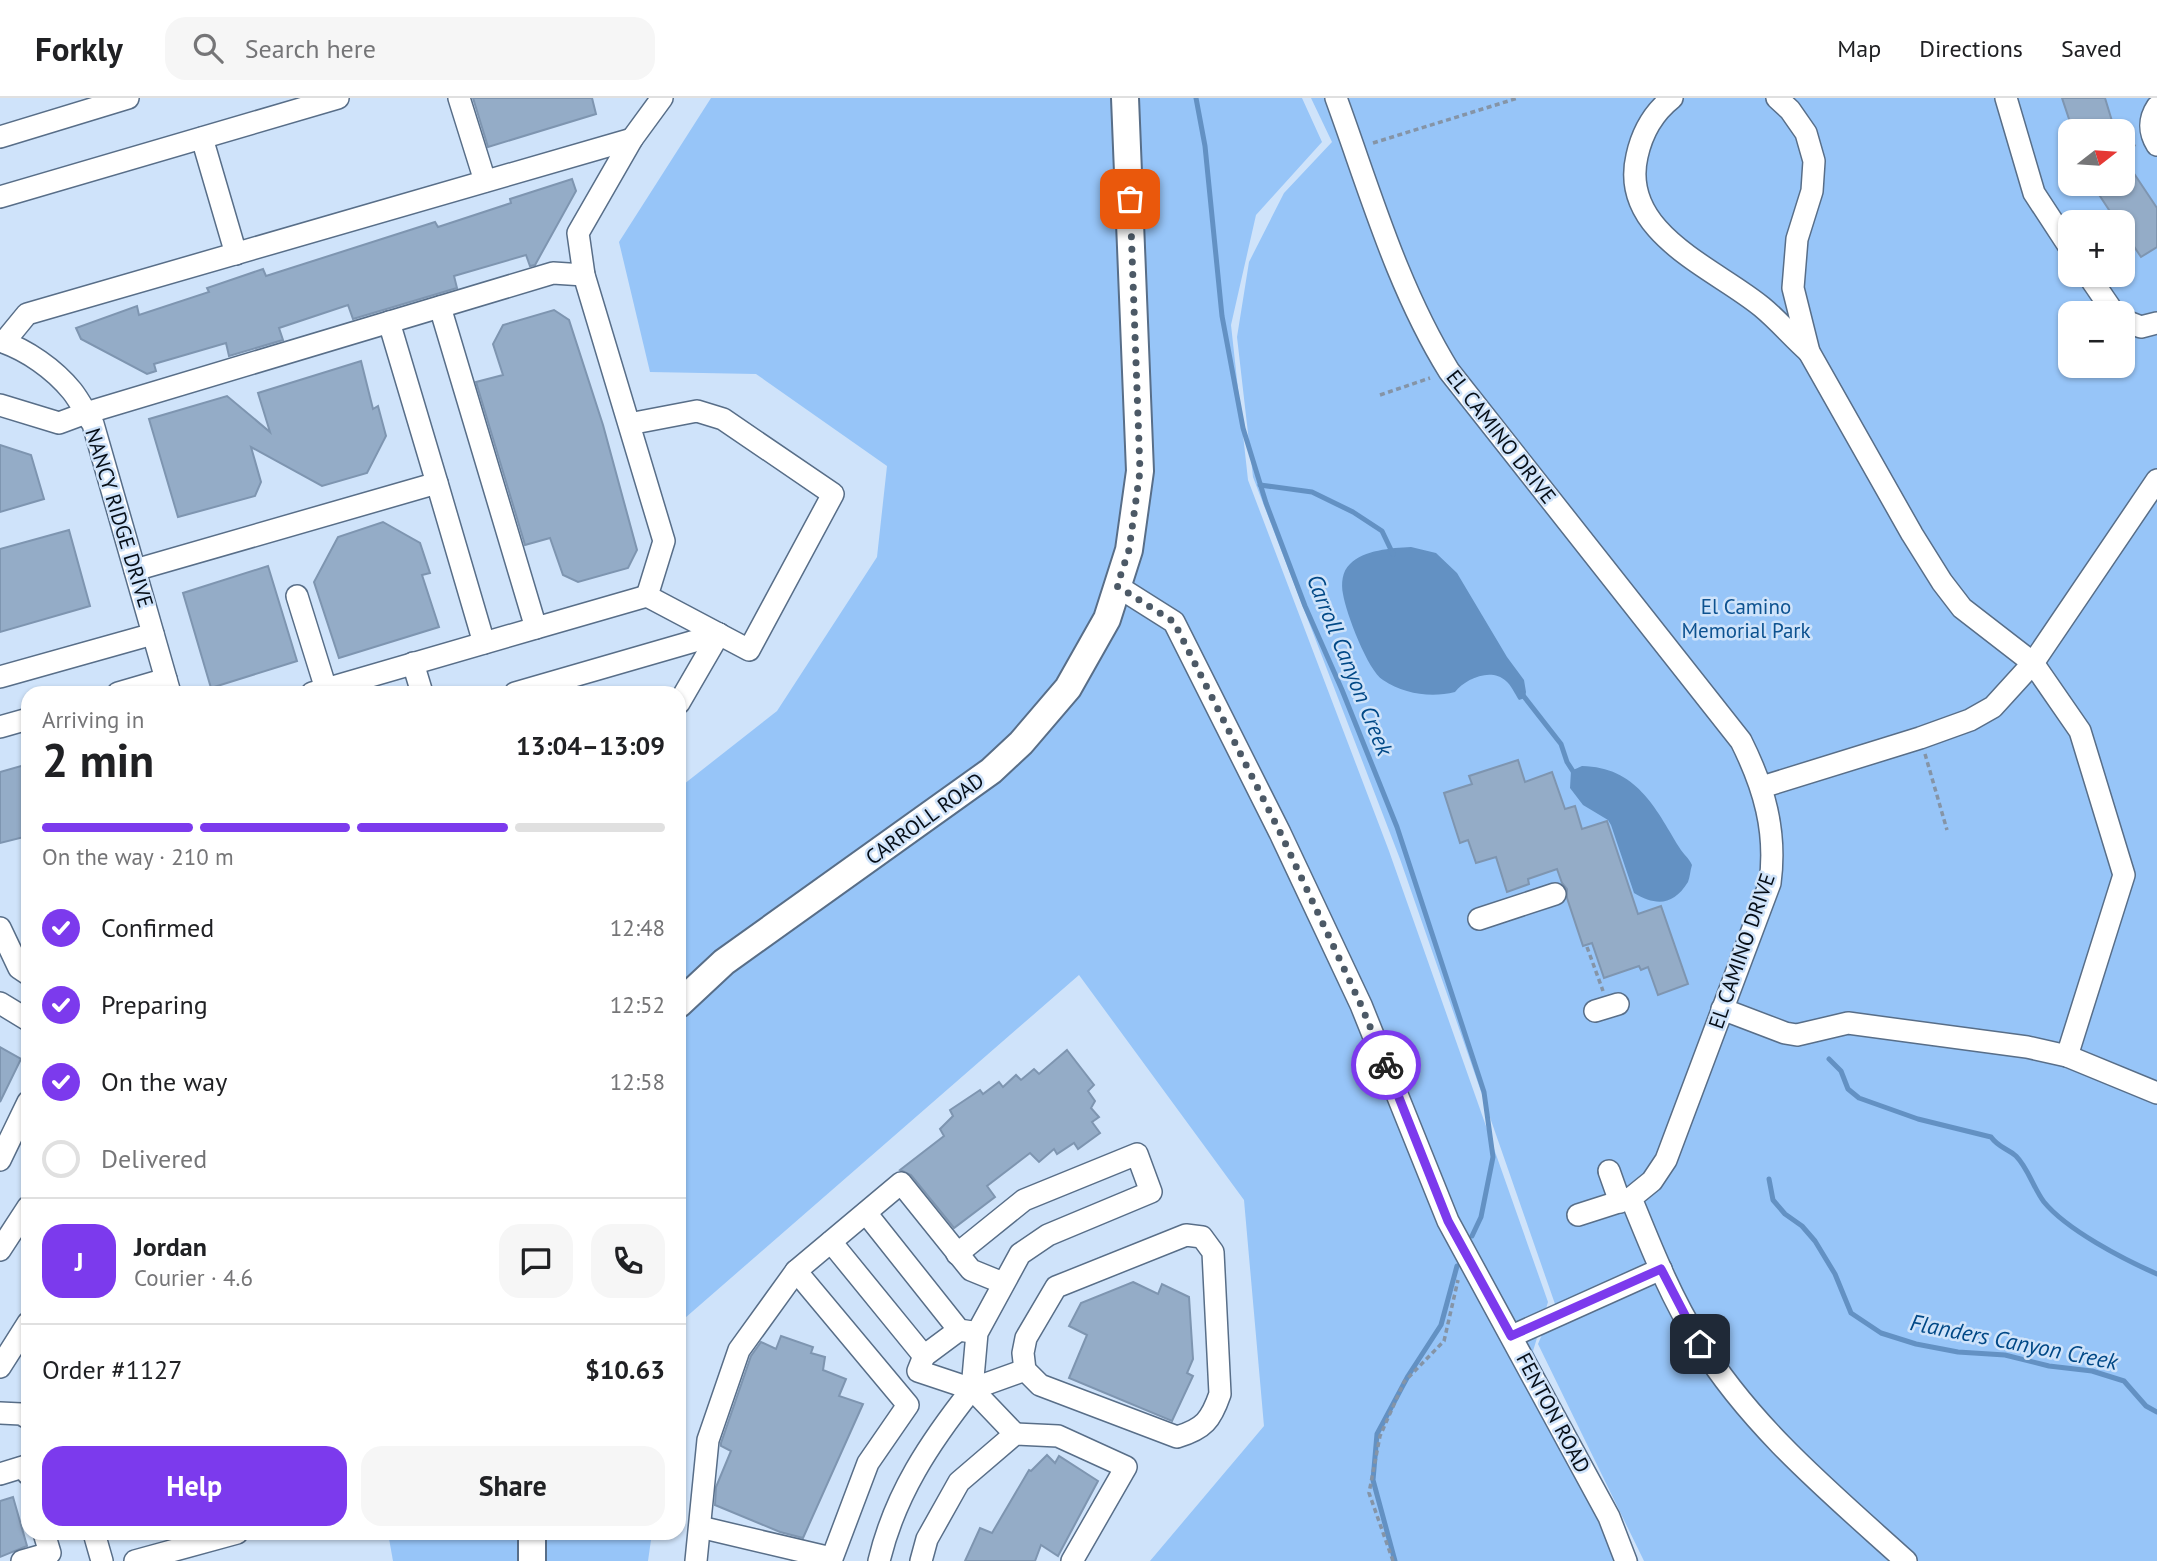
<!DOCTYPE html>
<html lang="en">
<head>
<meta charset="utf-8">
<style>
	body { margin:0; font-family:"PT Sans",sans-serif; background:#f6f6f6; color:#202124; height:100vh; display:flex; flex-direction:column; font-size:26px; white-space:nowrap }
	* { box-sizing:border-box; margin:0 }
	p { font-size:23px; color:#757577 }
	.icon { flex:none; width:38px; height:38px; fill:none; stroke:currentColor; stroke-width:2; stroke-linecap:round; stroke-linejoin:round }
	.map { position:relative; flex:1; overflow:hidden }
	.sheet { position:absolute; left:21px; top:588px; width:665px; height:854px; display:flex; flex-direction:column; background:#fff; border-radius:21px; box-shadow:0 2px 5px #0004 }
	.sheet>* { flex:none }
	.needle { width:46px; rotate:73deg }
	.buttons { position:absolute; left:2058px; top:21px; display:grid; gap:14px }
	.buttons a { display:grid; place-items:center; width:77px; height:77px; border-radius:14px; background:#fff; box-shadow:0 2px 5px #0004; font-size:35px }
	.pin { position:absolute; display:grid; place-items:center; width:60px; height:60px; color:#fff; margin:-30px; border-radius:14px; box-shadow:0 4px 10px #0006 }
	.courier { position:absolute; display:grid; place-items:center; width:70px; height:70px; margin:-35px; border:5px solid #7c3aed; border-radius:50%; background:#fff; color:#222; box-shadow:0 2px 9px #0007 }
	.summary em { font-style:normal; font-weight:700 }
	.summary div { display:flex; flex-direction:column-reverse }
	.summary { display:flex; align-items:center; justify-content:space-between; height:119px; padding:0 21px }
	h1 { font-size:46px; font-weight:700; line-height:52px }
	.bar { display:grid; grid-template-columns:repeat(4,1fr); gap:10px 7px; align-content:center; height:84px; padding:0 21px }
	.bar i { height:9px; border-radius:5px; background:#e0e0e0 }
	.bar .active { background:#7c3aed }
	.bar p { grid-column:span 4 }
	.line { display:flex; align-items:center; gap:18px; padding:0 21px; border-top:2px solid #e0e0e0 }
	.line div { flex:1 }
	.round { display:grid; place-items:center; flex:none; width:74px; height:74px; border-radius:21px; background:#f6f6f6 }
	ol { padding:0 21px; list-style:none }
	li { display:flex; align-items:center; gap:21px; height:77px }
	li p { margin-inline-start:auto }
	li .icon { padding:7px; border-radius:50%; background:#7c3aed; color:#fff; stroke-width:4 }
	li:last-child { color:#757577 }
	li i { width:38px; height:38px; border:4px solid #e0e0e0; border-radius:50% }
	.primary-button { display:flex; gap:14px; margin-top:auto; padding:14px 21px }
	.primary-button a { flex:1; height:80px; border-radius:21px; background:#7c3aed; color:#fff; font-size:28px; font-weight:700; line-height:80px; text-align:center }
	.primary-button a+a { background:#f6f6f6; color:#202124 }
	header { display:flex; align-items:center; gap:42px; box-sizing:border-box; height:98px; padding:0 35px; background:#fff; border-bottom:2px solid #e0e0e0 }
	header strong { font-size:33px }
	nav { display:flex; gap:38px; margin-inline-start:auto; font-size:24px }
	.search { width:490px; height:63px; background:#f6f6f6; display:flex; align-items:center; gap:18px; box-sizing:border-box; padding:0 24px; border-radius:21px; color:#757577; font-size:26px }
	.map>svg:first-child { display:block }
	.green { fill:#97c5f8; fill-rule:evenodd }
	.water { fill:#6391c3 }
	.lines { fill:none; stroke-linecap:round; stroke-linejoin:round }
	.stream { stroke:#6391c3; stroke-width:5 }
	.building { fill:#94acc7; stroke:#7e95b0; stroke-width:2 }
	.minor-casing { stroke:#586e88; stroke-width:24 }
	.major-casing { stroke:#586e88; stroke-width:30 }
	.path { stroke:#8594a6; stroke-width:3.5; stroke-dasharray:5 3.5; stroke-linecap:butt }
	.minor { stroke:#fff; stroke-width:21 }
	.major { stroke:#fff; stroke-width:26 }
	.done { stroke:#4c5966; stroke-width:7; stroke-dasharray:0 12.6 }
	.route { stroke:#7c3aed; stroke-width:9 }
	.labels { text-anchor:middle; stroke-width:5; stroke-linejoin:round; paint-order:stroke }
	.street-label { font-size:21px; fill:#060e17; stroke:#cfe3fa }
	.park-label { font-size:21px; fill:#0d5290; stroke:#cfe3fa }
	.water-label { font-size:23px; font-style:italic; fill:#004886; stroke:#cfe3fa }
</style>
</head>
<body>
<header>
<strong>Forkly</strong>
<div class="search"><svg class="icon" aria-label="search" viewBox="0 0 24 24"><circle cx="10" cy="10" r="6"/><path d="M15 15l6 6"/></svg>Search here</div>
<nav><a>Map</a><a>Directions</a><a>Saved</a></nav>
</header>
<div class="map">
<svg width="2157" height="1463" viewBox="0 0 2157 1463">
	<rect width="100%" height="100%" fill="#cfe3fa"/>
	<g class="green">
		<polygon points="711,0 1302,0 1322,44 1256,117 1231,227 1248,382 1389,753 1548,1204 1533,1253 1639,1463 1150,1463 1264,1328 1244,1102 1079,877 685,1220 679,1258 679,690 777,613 877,459 887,368 756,276 650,274 619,144"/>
		<path d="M1311,0h846v1463h-513l-106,-217 17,-40 -155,-445 -147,-382 -16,-140 12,-75 35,-69 48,-51zM2070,33h53v53h-53zM2070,124h53v53h-53zM2070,215h53v53h-53z"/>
		<polygon points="388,1435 652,1435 648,1463 393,1463"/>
	</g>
	<g class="water">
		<path d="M1411,449l25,6 21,20 50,84 17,23 2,12 -1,6 -6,2c-4,-6 -8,-15 -13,-19 -15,-14 -41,-2 -51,11 -24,6 -51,2 -72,-12 -15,-9 -37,-67 -40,-86 -2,-10 -1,-23 7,-30 14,-14 41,-16 61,-17z"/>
		<path d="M1582,668c54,1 73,41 97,81 4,7 10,11 13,18 -2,6 -2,12 -4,17 -15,24 -32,24 -54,11l-23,-68 -3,-5 -25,-15 -13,-17 1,-17z"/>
	</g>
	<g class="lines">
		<g class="stream">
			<polyline points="1196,0 1205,48 1222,218 1243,330 1266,405 1305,508 1342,592 1397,729 1484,994 1493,1059 1481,1119 1472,1138"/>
			<polyline points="1260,387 1312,394 1353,414 1382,433 1393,456"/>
			<polyline points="1522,596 1561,646 1567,664 1576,678"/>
			<path d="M1829,961l12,12 7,18 11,9 59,21 73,18c8,11 16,11 25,19 12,12 18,33 28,46 23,28 79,57 113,72"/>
			<polyline points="1769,1081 1773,1102 1785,1116 1802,1128 1815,1143 1835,1176 1851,1215 1881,1235 1916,1246 1958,1254 2005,1257 2049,1268 2092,1273 2124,1283 2146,1308 2157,1314"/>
			<polyline points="1395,1463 1373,1382 1377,1336 1408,1278 1441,1227 1457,1168"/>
		</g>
	</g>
	<g class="building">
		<polygon points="473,0 592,0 596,16 488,49"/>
		<polygon points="2062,0 2105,0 2115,33 2073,33"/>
		<polygon points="2123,59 2157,110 2157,149 2141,159 2123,132 2123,124 2117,124 2092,86 2123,86"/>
		<polygon points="572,81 576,93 535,167 530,168 526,157 454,178 457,190 353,221 348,207 279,230 283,242 229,258 226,245 154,266 156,273 147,276 81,241 76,230 137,208 139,217 209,194 207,190 263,171 266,178 435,124 438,129 511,105 510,101"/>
		<polygon points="554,212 569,222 603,327 637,452 628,470 578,484 563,477 550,440 525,447 476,284 503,277 493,246 503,227"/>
		<polygon points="361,263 373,311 378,308 386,338 367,375 322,388 251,349 261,384 255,398 178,419 149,321 227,298 270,334 258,295"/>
		<polygon points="0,347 31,357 44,401 0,414"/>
		<polygon points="383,424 420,445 430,475 422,477 439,529 339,560 314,484 338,439"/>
		<polygon points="69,432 90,508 0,534 0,451"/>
		<polygon points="268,468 297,563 211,590 183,495"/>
		<polygon points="1518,662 1525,684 1552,674 1565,711 1575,708 1582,731 1607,723 1638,816 1661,808 1688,886 1658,897 1648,869 1641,872 1639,868 1604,880 1592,845 1583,848 1567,800 1567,791 1562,785 1557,771 1528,781 1529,786 1507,794 1496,759 1476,765 1468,742 1460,745 1444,695 1472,686 1469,678"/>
		<polygon points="28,666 28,738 0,745 0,674"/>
		<polygon points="0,949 21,961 0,1004"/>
		<polygon points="1067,952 1094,987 1088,993 1095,1003 1091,1010 1099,1019 1092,1024 1100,1035 1078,1051 1074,1045 1057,1056 1054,1051 1039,1064 1030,1055 987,1088 995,1099 954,1130 911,1077 900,1072 944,1038 940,1031 953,1018 950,1012 980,992 983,996 999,984 1003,989 1016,977 1021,982 1034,971 1039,976"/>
		<polygon points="1133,1184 1158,1196 1162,1186 1189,1199 1193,1261 1187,1275 1193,1278 1172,1323 1069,1280 1087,1237 1069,1228 1081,1205"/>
		<polygon points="781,1238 813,1249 811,1255 825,1259 823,1272 846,1281 839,1298 863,1306 803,1440 780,1434 715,1407 716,1389 731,1353 721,1348 721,1345 751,1258 761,1244 776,1251"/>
		<polygon points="1047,1357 1055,1365 1059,1358 1098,1383 1058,1458 1041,1447 1035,1463 965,1463 980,1430 992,1435 1029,1372 1031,1373"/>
		<polygon points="13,1399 27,1448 0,1459 0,1403"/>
	</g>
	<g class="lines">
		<g class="minor-casing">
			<g id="minor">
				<polyline points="459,0 485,83"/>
				<path d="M1336,0c34,93 61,189 113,273l292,370c23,46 36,90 29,142l-104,277 -14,21 -21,17c20,49 39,98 68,144 53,86 132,151 207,219"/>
				<path d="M1672,0c-19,15 -30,35 -35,58 -18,77 78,112 125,151 17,14 31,31 47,45"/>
				<polyline points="1777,0 1790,12 1806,35 1814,63 1812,93 1797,141 1793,190 1809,254 1912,436 1942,484 1962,510 2033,565 2080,633 2124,777 2067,958"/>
				<polyline points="2006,0 2034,95 2070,150"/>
				<path d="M2157,9c-8,12 -8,25 0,38"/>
				<polyline points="0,39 128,0"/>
				<polyline points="202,40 236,156"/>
				<polyline points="0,99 338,0"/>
				<polyline points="2088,177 2114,215"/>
				<polyline points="440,209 536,530 647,498"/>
				<polyline points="2123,222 2141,229 2157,225"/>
				<polyline points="389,224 437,385"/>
				<path d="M0,243c27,9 54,28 72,50 8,10 14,23 21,33l77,269"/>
				<polyline points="4,244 27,216 632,41"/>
				<polyline points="0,307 59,325 86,315 553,175 584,177"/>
				<polyline points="629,326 697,313 723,321 833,396 749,552 647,498 664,443 584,177 578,135 632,41 662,0"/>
				<polyline points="135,472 437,385 484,545"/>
				<polyline points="1117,488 1174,524 1280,735 1361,907 1448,1123 1609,1419 1626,1463"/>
				<polyline points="297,498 326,591"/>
				<polyline points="413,565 422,595"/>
				<polyline points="0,579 153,536"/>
				<polyline points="118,595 166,581"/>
				<polyline points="312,595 536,530"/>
				<polyline points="515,595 719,536"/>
				<polyline points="679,605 719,536"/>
				<polyline points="0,629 28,621"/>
				<polyline points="1762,689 1920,640 1970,622 1993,609 2033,565 2157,382"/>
				<polyline points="1479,821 1555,796"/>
				<polyline points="0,830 19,870 28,876"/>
				<polyline points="0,905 28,922"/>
				<polyline points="1722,911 1785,935 1797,937 1848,925 2027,949 2067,958 2157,995"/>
				<polyline points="1595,913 1618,906"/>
				<polyline points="0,1062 28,1004"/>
				<polyline points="1609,1073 1620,1104"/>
				<polyline points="866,1115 959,1232 972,1234"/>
				<polyline points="1578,1117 1631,1100"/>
				<path d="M1186,1137l16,2 11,15 7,142c-9,26 -16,35 -43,43l-137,-52 -15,-15 -2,-17 3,-15 30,-51z"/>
				<polyline points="831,1144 924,1258 959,1232"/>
				<polyline points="0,1152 28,1109"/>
				<polyline points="957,1156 1024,1102 1137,1056 1151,1094 1048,1137 1020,1156 977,1235 972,1291"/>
				<polyline points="796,1173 908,1307 868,1365 831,1463"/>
				<polyline points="1512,1238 1661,1171"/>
				<polyline points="924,1258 918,1273 972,1291 1015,1336"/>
				<polyline points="0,1269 28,1225"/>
				<polyline points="972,1291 1025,1272"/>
				<polyline points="0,1315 21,1316 28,1320"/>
				<polyline points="0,1376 26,1368 28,1376"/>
				<polyline points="700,1429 831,1460"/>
				<polyline points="94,1435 102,1463"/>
				<polyline points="22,1463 50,1455 44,1435"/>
				<polyline points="135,1463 237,1435"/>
				<polyline points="696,1463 708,1342 739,1252 796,1173 901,1085 971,1172 1003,1185"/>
				<path d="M879,1463c16,-67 51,-119 93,-172"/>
				<polyline points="921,1463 927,1441 959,1384 1015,1336 1058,1338 1126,1369 1072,1463"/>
			</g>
		</g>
		<g class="major-casing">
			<g id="major">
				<polyline points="679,906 724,864 991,673 1021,645 1068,590 1107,521 1129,452 1140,373 1125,0"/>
				<polyline points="532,1463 532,1435"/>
			</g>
		</g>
		<g class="path">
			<polyline points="1373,45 1518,0"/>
			<polyline points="2123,52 2138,45"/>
			<polyline points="1380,297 1430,280"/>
			<polyline points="1925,656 1947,732"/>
			<polyline points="1587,849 1603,893"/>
			<polyline points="1393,1463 1369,1395 1380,1338 1404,1284 1444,1243 1458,1182"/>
		</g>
		<use href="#minor" class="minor"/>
		<use href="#major" class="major"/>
	</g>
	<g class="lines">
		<polyline class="done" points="1130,101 1140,373 1129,452 1117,488 1174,524 1280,734 1361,907 1386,967"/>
		<polyline class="route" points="1386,967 1448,1123 1511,1238 1661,1171 1700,1246"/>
	</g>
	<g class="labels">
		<g class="street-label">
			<text transform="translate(1501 339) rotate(52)" y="7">EL CAMINO DRIVE</text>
			<text transform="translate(119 420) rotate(73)" y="7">NANCY RIDGE DRIVE</text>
			<text transform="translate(925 721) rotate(-36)" y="7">CARROLL ROAD</text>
			<text transform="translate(1742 853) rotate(-71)" y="7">EL CAMINO DRIVE</text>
			<text transform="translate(1553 1315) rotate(62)" y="7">FENTON ROAD</text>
		</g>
		<g class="park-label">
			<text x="1746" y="516">El Camino<tspan x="1746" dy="24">Memorial Park</tspan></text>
		</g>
		<g class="water-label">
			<text transform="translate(1350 567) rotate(68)" y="8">Carroll Canyon Creek</text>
			<text transform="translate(2014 1244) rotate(11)" y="8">Flanders Canyon Creek</text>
		</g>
	</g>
</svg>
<div class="buttons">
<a><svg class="needle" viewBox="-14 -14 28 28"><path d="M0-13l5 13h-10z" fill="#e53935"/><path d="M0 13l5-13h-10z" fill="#757577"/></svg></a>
<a>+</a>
<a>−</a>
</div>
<div class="pin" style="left:1130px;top:101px;background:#ea580c"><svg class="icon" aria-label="bag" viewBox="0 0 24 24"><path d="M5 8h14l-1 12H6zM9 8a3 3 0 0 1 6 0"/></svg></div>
<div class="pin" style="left:1700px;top:1246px;background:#1f2937"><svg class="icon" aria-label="home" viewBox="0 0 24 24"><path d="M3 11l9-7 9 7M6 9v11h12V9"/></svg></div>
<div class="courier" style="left:1386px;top:967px"><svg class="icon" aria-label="bike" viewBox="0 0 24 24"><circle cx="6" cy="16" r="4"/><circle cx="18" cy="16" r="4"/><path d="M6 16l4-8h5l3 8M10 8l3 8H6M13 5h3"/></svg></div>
<section class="sheet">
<div class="summary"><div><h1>2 min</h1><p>Arriving in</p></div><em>13:04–13:09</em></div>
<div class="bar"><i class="active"></i><i class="active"></i><i class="active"></i><i></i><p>On the way · 210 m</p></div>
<ol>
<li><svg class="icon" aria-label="check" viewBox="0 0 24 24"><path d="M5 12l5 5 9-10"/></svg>Confirmed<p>12:48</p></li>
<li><svg class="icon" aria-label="check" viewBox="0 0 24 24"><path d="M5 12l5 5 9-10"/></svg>Preparing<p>12:52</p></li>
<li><svg class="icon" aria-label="check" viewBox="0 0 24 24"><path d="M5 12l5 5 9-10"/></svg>On the way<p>12:58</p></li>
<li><i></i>Delivered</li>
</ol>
<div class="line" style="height:126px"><b class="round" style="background:#7c3aed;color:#fff">J</b><div><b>Jordan</b><p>Courier · 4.6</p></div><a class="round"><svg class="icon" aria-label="chat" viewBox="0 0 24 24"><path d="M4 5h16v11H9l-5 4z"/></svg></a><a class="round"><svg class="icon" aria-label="phone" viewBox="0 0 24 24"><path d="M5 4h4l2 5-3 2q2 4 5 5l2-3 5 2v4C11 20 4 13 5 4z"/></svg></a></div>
<div class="line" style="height:91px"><div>Order #1127</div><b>$10.63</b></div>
<div class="primary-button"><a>Help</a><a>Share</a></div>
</section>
</div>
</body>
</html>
